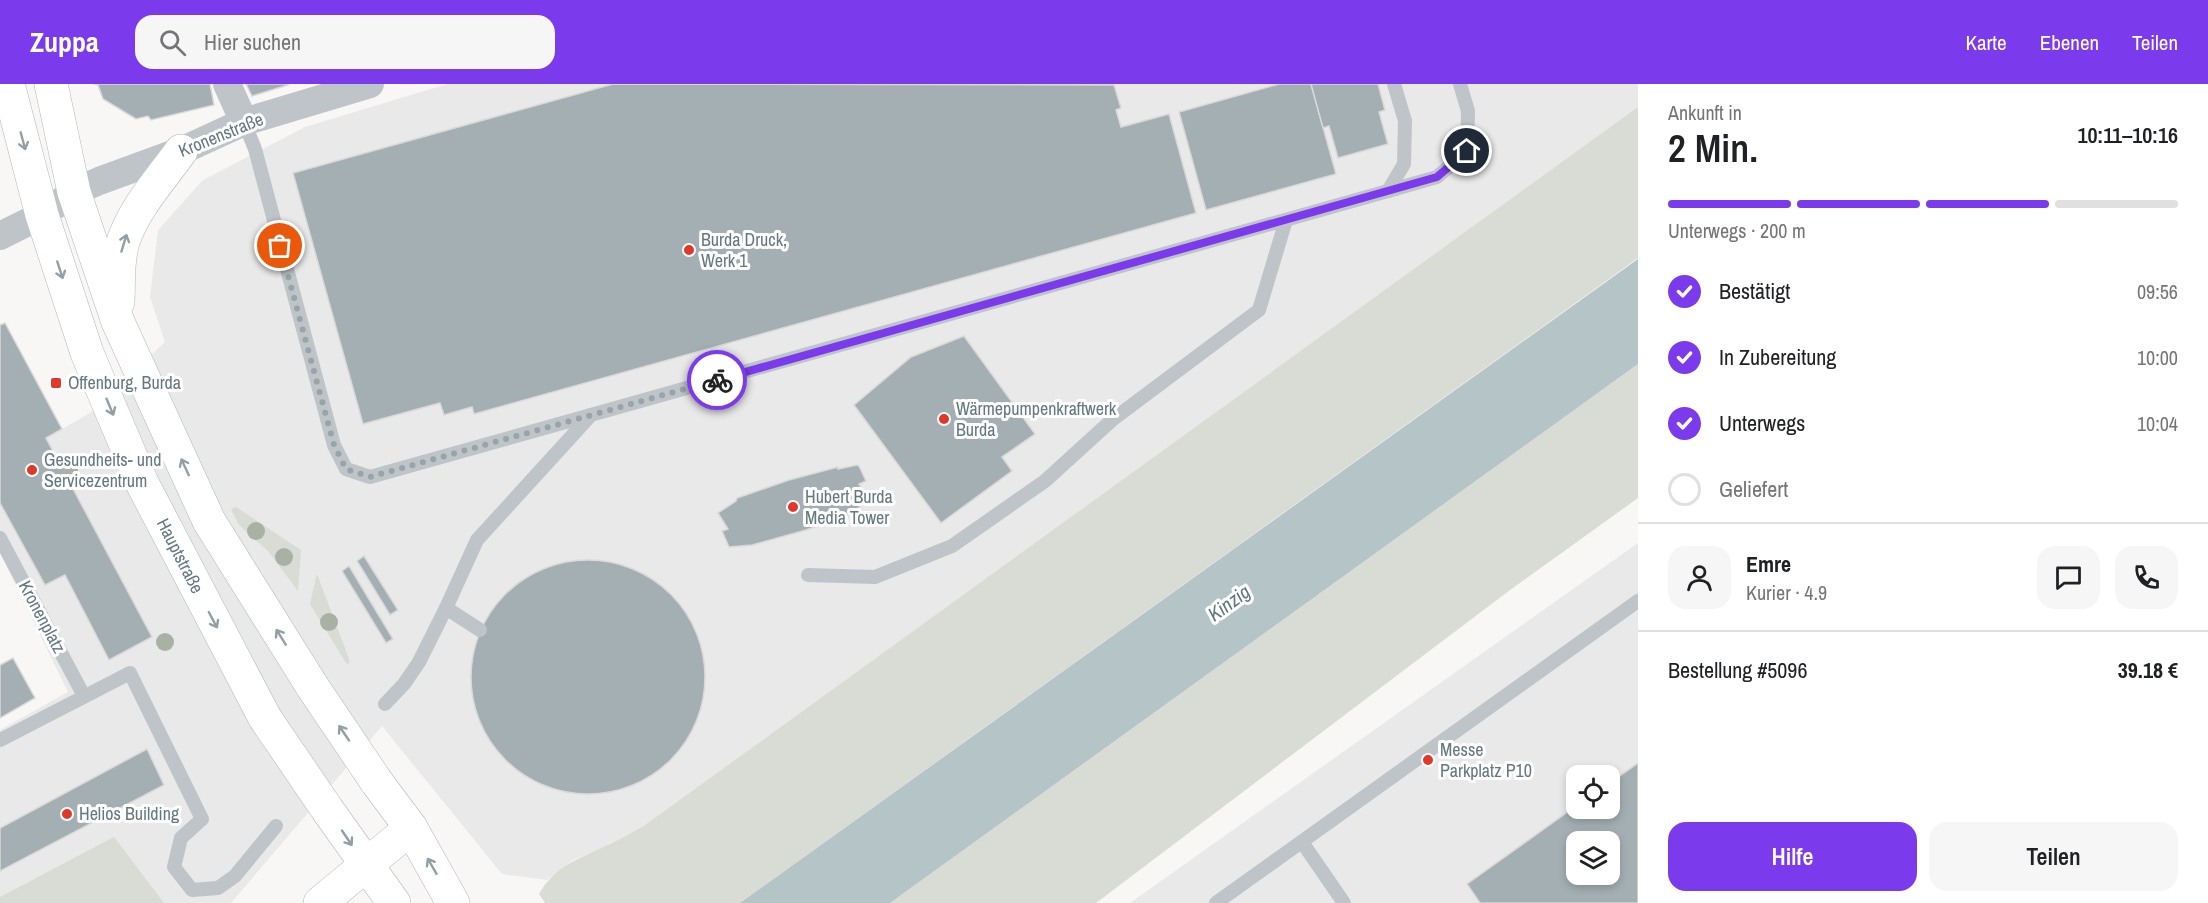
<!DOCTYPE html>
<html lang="de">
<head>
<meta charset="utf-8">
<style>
	body { margin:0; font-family:"Archivo Narrow",sans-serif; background:#f6f6f6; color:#202124; height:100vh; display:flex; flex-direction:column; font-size:22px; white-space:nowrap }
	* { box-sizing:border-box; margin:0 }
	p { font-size:20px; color:#757577 }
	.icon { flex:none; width:33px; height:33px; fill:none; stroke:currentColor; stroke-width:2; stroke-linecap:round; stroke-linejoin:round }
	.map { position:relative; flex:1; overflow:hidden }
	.panel { display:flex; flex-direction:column; background:#fff; width:570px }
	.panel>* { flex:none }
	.fabs { position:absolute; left:1566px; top:681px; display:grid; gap:12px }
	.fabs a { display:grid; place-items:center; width:54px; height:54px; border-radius:12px; background:#fff; box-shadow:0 3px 9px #0003; font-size:30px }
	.pin { position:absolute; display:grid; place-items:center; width:51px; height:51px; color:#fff; margin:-26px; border:3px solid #fff; border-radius:50%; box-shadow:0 2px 6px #0007 }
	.courier { position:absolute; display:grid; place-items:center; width:60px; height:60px; margin:-30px; border:4px solid #7c3aed; border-radius:50%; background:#fff; color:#222; box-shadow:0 2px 8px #0007 }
	.summary em { font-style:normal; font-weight:600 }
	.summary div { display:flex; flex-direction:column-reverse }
	.summary { display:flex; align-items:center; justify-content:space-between; height:102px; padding:0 30px }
	h1 { font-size:39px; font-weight:600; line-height:45px }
	.bar { display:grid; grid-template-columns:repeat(4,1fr); gap:9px 6px; align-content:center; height:72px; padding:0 30px }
	.bar i { height:8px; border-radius:4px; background:#e0e0e0 }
	.bar .selected { background:#7c3aed }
	.bar p { grid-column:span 4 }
	.line { display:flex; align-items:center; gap:15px; padding:0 30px; border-top:2px solid #e0e0e0 }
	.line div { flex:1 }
	.round { display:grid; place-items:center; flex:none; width:63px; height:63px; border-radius:18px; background:#f6f6f6 }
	ol { padding:0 30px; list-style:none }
	li { display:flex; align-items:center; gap:18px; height:66px }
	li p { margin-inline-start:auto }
	li .icon { padding:6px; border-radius:50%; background:#7c3aed; color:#fff; stroke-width:4 }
	li:last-child { color:#757577 }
	li i { width:33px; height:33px; border:3px solid #e0e0e0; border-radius:50% }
	.action { display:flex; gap:12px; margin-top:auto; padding:12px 30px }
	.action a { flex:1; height:69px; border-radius:18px; background:#7c3aed; color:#fff; font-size:24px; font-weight:600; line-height:69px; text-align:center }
	.action a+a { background:#f6f6f6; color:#202124 }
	header { display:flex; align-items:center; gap:36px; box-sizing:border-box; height:84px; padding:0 30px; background:#7c3aed; color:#fff }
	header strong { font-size:28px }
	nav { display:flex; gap:33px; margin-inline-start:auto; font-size:21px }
	.search { width:420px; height:54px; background:#f6f6f6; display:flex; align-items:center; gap:15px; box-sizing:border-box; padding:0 21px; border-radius:18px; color:#757577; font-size:22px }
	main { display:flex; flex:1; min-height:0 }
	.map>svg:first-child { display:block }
	.built { fill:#e8e9e8; fill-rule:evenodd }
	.green { fill:#d8dcd4 }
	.water { fill:#b5c4c6 }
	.building { fill:#a3afb3; stroke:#d9d9d7; stroke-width:1.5; fill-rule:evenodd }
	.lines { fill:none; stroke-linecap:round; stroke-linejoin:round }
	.secondary-casing { stroke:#aeb7ba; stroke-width:34 }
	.lane { stroke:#bec4c7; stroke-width:14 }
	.street { stroke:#bec4c7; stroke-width:28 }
	.secondary { stroke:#fff; stroke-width:33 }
	.secondary-bridge-casing { stroke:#aeb7ba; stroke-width:34; stroke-linecap:butt }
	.secondary-bridge { stroke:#fff; stroke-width:33 }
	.tree { fill:#a9b1a4 }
	.oneway { stroke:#92a0a6 }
	.done { stroke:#97a4a9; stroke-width:6; stroke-dasharray:0 10.8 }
	.route { stroke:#7c3aed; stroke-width:8 }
	.poi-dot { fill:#e2382a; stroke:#fff; stroke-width:2 }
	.labels { text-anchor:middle; stroke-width:6; stroke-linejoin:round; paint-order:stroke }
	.street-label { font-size:18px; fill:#637880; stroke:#fff }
	.poi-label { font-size:18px; fill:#637880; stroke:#fff; text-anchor:start }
	.water-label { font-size:20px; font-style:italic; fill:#5e777a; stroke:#fff }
</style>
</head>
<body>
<header>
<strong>Zuppa</strong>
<div class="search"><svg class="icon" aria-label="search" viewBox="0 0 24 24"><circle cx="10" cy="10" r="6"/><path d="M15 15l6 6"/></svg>Hier suchen</div>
<nav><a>Karte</a><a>Ebenen</a><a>Teilen</a></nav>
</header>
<main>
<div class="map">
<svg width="1638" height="819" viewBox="0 0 1638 819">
	<rect width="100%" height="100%" fill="#f8f7f5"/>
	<g class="built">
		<polygon points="447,0 1638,0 1638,24 645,741 598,766 573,776 547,796 502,790 382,642 231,819 0,819 0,646 68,608 0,469 0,241 5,239 62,345 90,329 165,258 150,213 158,146 203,96 305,43"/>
		<path d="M1638,459v360h-508zM1576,692h34v32h-34zM1576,758h34v32h-34z"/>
	</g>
	<g class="green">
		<path d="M1638,23v151l-898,645h-195l-6,-9c16,-27 33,-32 60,-45 16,-7 31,-16 46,-24z"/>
		<polygon points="1638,280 1638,414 1510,506 1096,819 890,819"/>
		<polygon points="236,423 301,466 298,507 268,467 239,441 231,425"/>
		<polygon points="317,490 349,575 349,580 346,579 310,520"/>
		<polygon points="114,753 164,819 0,819 0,813"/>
	</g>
	<polygon class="water" points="1638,175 1638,280 890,819 740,819"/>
	<g class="building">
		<polygon points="94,0 210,0 214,21 151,36 148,32 136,35 103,15 98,1"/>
		<polygon points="246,0 288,0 288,1 252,12"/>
		<polygon points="613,0 1114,1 1121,24 1116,26 1121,43 1169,30 1196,129 474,330 472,323 444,331 440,319 363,340 293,89"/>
		<polygon points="1279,0 1311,0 1336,90 1206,126 1179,28"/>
		<polygon points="1311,0 1378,0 1385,26 1379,28 1388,60 1338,74 1329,42 1323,44"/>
		<polygon points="5,239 62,345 46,354 152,553 109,576 65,491 45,501 0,419 0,241"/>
		<polygon points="964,252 1035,350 1002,373 1012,387 941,439 854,321 911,273"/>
		<polygon points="857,381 859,382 866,397 859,400 869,415 850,431 806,446 752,461 729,463 722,447 728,445 718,429 736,417 737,414 789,396 838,383 838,385"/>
		<polygon points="364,472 398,526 390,531 357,477"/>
		<circle cx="588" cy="593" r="117"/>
		<polygon points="349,482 393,555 386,559 342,487"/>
		<polygon points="13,574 35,614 0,634 0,581"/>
		<polygon points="147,665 164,701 0,787 0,744"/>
		<path d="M1638,679v140h-158l-13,-19 109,-78v2h34v-25zM1576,758h34v32h-34z"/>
	</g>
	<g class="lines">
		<g class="secondary-casing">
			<g id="secondary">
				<polyline points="8,0 42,131 87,269 142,399 265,634"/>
				<polyline points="51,0 74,108 118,238 209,437 312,602"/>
				<path d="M118,218c1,-20 -1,-41 5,-60 11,-34 38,-63 58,-91"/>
				<polyline points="376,697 411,744 453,819"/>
				<polyline points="329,728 394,819"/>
				<polyline points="320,819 411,744"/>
			</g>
		</g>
		<g class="lane">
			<polyline points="244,38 255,65 334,361 346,385 370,393 1388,107 1404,80 1405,37 1394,0"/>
			<polyline points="1388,107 1437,93 1467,67 1468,27 1460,0"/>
			<polyline points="0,454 84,612"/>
			<polyline points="808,491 875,493 952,462 1045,397 1112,336 1259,226 1286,136"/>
			<polyline points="446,524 477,456 591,331"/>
			<polyline points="385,620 404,600 419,578 446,524 480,546"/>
			<polyline points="0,656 130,589 202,735 181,754 174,783 192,806 218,804 235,792 276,742"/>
			<polyline points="1302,758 1344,819"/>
			<polyline points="1216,819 1638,517"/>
		</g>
		<g class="street">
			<polyline points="227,0 244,38"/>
			<polyline points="0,152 42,131 74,108 99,97 181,67 244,38 370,0"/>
		</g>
		<use href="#secondary" class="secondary"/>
		<g class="secondary-bridge-casing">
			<g id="secondary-bridge">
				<polyline points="312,602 376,697"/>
				<polyline points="265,634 329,728"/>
			</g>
		</g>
		<use href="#secondary-bridge" class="secondary-bridge"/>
	</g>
	<g class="tree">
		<circle cx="69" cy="386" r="9"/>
		<circle cx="256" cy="447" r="9"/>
		<circle cx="284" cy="473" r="9"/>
		<circle cx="329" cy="538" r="9"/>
		<circle cx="165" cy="558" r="9"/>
	</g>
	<defs><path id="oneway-shaft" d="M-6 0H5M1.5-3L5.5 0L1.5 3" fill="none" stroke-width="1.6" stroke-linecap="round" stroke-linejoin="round" transform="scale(1.5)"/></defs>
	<g class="oneway">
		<use href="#oneway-shaft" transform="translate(23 57) rotate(75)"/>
		<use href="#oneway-shaft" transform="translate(124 159) rotate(-73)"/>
		<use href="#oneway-shaft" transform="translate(60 186) rotate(72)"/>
		<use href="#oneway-shaft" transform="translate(110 323) rotate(67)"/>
		<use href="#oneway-shaft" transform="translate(185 383) rotate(-115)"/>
		<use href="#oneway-shaft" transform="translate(213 536) rotate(62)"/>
		<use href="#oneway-shaft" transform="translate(281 553) rotate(-122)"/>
		<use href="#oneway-shaft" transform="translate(344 649) rotate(-124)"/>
		<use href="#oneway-shaft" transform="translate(347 754) rotate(56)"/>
		<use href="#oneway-shaft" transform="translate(432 782) rotate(-120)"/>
	</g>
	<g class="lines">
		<polyline class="done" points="280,162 334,361 346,385 370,393 717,296"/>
		<polyline class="route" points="717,296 1437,93 1467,67"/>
	</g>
	<g class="poi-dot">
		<circle cx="689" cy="166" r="6"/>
		<rect x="50" y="293" width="12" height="12" rx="3"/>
		<circle cx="944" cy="335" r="6"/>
		<circle cx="32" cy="386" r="6"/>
		<circle cx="793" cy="423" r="6"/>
		<circle cx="1428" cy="676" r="6"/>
		<circle cx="67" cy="730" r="6"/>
	</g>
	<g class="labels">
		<g class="street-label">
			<text transform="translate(221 51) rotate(-22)" y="6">Kronenstraße</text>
			<text transform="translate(180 472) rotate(63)" y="6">Hauptstraße</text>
			<text transform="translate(42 533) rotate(62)" y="6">Kronenplatz</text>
		</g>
		<g class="poi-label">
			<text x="701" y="162">Burda Druck,<tspan x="701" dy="21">Werk 1</tspan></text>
			<text x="68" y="305">Offenburg, Burda</text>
			<text x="956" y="331">Wärmepumpenkraftwerk<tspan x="956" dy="21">Burda</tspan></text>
			<text x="44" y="382">Gesundheits- und<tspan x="44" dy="21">Servicezentrum</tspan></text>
			<text x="805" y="419">Hubert Burda<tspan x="805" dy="21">Media Tower</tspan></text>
			<text x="1440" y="672">Messe<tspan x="1440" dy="21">Parkplatz P10</tspan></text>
			<text x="79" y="736">Helios Building</text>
		</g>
		<g class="water-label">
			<text transform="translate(1229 519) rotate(-36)" y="7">Kinzig</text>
		</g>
	</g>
</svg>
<div class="fabs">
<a><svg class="icon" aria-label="locate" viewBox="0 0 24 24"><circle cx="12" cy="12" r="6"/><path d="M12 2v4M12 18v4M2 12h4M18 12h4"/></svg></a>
<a><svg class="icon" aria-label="layers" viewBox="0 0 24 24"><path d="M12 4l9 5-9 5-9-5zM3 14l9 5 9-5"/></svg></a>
</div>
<div class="pin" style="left:280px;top:162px;background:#ea580c"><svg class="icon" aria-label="bag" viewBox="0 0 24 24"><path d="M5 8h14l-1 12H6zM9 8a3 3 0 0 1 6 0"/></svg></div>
<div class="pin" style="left:1467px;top:67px;background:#1f2937"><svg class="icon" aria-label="home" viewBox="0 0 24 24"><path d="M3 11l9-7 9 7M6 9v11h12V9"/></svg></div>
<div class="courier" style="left:717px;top:296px"><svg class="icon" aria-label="bike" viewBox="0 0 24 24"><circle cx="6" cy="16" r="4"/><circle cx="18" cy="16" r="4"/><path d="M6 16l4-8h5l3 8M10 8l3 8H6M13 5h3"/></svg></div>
</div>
<section class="panel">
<div class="summary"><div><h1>2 Min.</h1><p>Ankunft in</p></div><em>10:11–10:16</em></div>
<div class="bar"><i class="selected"></i><i class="selected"></i><i class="selected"></i><i></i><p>Unterwegs · 200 m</p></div>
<ol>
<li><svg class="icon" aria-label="check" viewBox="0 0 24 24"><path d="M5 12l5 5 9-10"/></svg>Bestätigt<p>09:56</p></li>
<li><svg class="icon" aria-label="check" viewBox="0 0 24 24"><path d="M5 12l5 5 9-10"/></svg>In Zubereitung<p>10:00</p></li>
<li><svg class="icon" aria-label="check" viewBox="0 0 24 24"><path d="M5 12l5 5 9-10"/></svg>Unterwegs<p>10:04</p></li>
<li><i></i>Geliefert</li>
</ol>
<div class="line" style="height:108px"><a class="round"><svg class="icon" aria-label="person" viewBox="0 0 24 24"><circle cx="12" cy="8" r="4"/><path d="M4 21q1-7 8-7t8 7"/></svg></a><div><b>Emre</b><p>Kurier · 4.9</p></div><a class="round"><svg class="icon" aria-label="chat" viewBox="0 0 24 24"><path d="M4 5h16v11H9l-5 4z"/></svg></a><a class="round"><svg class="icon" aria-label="phone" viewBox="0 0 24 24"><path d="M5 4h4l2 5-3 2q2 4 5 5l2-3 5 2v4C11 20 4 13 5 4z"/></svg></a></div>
<div class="line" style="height:78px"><div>Bestellung #5096</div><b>39.18 €</b></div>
<div class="action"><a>Hilfe</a><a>Teilen</a></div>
</section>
</main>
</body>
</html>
